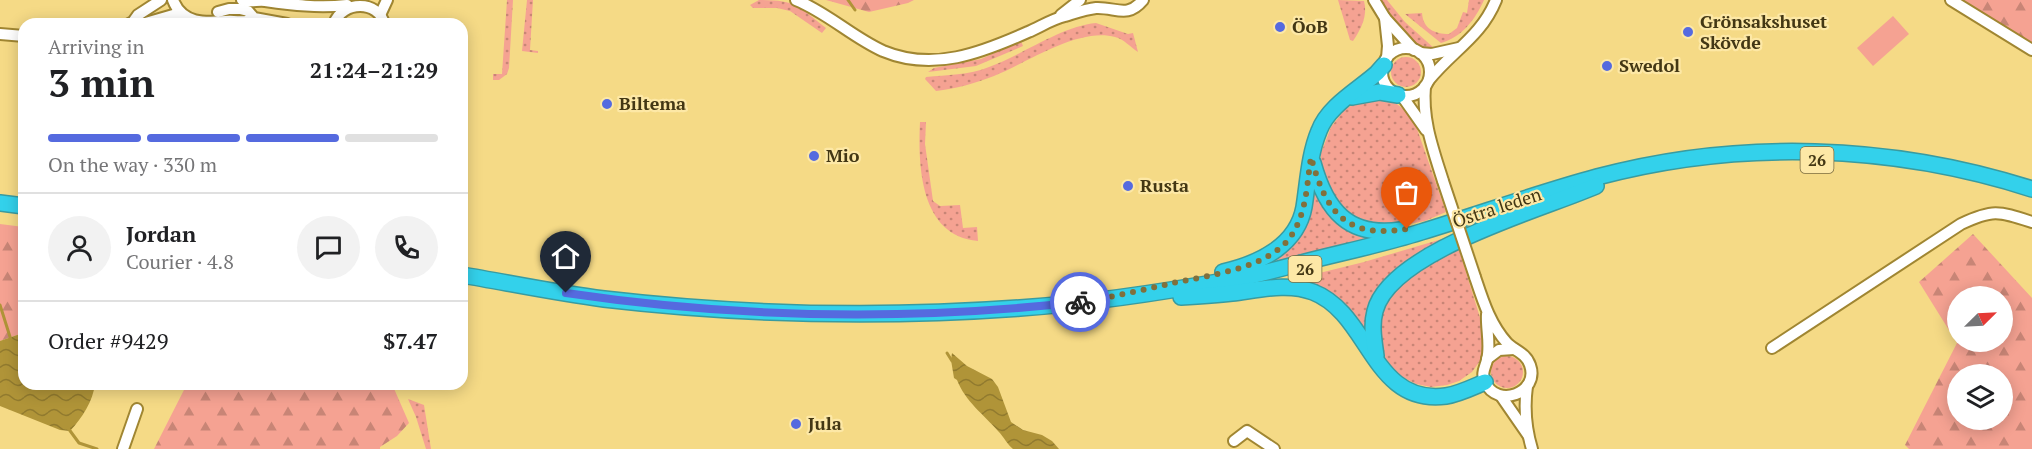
<!DOCTYPE html>
<html lang="en">
<head>
<meta charset="utf-8">
<style>
	body { margin:0; font-family:"PT Serif",serif; background:#f2f2f2; color:#202124; height:100vh; display:flex; flex-direction:column; font-size:22px; white-space:nowrap }
	* { box-sizing:border-box; margin:0 }
	p { font-size:20px; color:#757577 }
	.icon { flex:none; width:33px; height:33px; fill:none; stroke:currentColor; stroke-width:2; stroke-linecap:round; stroke-linejoin:round }
	.map { position:relative; flex:1; overflow:hidden }
	.drawer { position:absolute; left:18px; top:18px; width:450px; height:372px; display:flex; flex-direction:column; background:#fff; border-radius:18px; box-shadow:0 3px 15px #0003 }
	.drawer>* { flex:none }
	.needle { width:39px; rotate:66deg }
	.tools { position:absolute; left:1947px; top:286px; display:grid; gap:12px }
	.tools a { display:grid; place-items:center; width:66px; height:66px; border-radius:50%; background:#fff; box-shadow:0 3px 15px #0003; font-size:30px }
	.pin { position:absolute; display:grid; place-items:center; width:51px; height:51px; color:#fff; margin:-62px -26px; border-radius:50% 50% 50% 0; rotate:-45deg; box-shadow:0 0 6px #0007 }
	.pin .icon { rotate:45deg }
	.courier { position:absolute; display:grid; place-items:center; width:60px; height:60px; margin:-30px; border:4px solid #556adf; border-radius:50%; background:#fff; color:#222; box-shadow:0 2px 8px #0007 }
	.head em { font-style:normal; font-weight:700 }
	.head div { display:flex; flex-direction:column-reverse }
	.head { display:flex; align-items:center; justify-content:space-between; height:102px; padding:0 30px }
	h1 { font-size:39px; font-weight:700; line-height:45px }
	.bar { display:grid; grid-template-columns:repeat(4,1fr); gap:9px 6px; align-content:center; height:72px; padding:0 30px }
	.bar i { height:8px; border-radius:4px; background:#e0e0e0 }
	.bar .selected { background:#556adf }
	.bar p { grid-column:span 4 }
	.line { display:flex; align-items:center; gap:15px; padding:0 30px; border-top:2px solid #e0e0e0 }
	.line div { flex:1 }
	.round { display:grid; place-items:center; flex:none; width:63px; height:63px; border-radius:32px; background:#f2f2f2 }
	.map>svg:first-child { display:block }
	.grass { fill:url(#grass-dots) }
	.forest { fill:url(#forest-firs); fill-rule:evenodd }
	.green { fill:#f5a292 }
	.water { fill:url(#water-waves) }
	.lines { fill:none; stroke-linecap:round; stroke-linejoin:round }
	.stream { stroke:#b09438; stroke-width:3 }
	.minor-casing { stroke:#a08632; stroke-width:14 }
	.highway-casing { stroke:#399ba0; stroke-width:18 }
	.minor { stroke:#fff; stroke-width:10 }
	.highway { stroke:#33d1eb; stroke-width:15 }
	.minor-bridge-casing { stroke:#a08632; stroke-width:14; stroke-linecap:butt }
	.minor-bridge { stroke:#fff; stroke-width:10 }
	.done { stroke:#81703c; stroke-width:6; stroke-dasharray:0 10.8 }
	.route { stroke:#556adf; stroke-width:8 }
	.poi-dot { fill:#556adf; stroke:#fde8a6; stroke-width:2 }
	.labels { text-anchor:middle; stroke-width:4.5; stroke-linejoin:round; paint-order:stroke }
	.shield { fill:#fde8a6; stroke:#7b6c40; stroke-width:1.5 }
	.shield-label { font-size:16px; font-weight:bold; fill:#433714 }
	.poi-label { font-size:18px; font-weight:bold; fill:#433714; stroke:#fde8a6; text-anchor:start }
	.street-label { font-size:18px; fill:#433714; stroke:#fde8a6 }
</style>
</head>
<body>
<div class="map">
<svg width="2032" height="449" viewBox="0 0 2032 449">
	<defs>
		<pattern id="grass-dots" width="8" height="8" patternUnits="userSpaceOnUse" patternTransform="scale(1.5)"><rect width="8" height="8" fill="#f5a292"/><path d="M2 2h.1M6 6h.1" fill="none" stroke="#c88576" stroke-width="1.8" stroke-linecap="round"/></pattern>
		<pattern id="forest-firs" width="22" height="20" patternUnits="userSpaceOnUse" patternTransform="scale(1.5)"><rect width="22" height="20" fill="#f5a292"/><path d="M5 1l3.5 6h-7zM16 11l3.5 6h-7z" fill="#c88576"/></pattern>
		<pattern id="water-waves" width="16" height="10" patternUnits="userSpaceOnUse" patternTransform="scale(1.5)"><rect width="16" height="10" fill="#b09438"/><path d="M0 5q4-4 8 0t8 0" fill="none" stroke="#917a2e"/></pattern>
	</defs>
	<rect width="100%" height="100%" fill="#f5da86"/>
	<g class="grass">
		<polygon points="507,0 513,0 509,68 507,74 499,80 493,80 493,74 502,74"/>
		<polygon points="527,0 533,0 530,50 538,51 538,53 522,51"/>
		<path d="M759,0c37,0 39,6 67,28l-4,5 -32,-22 -13,-3h-24l-3,-3z"/>
		<path d="M1338,0l26,1c4,15 -3,28 -11,40l-3,-1z"/>
		<path d="M1381,0h6l18,22 30,27c-27,-3 -40,-27 -54,-49z"/>
		<path d="M1469,0h15c-9,20 -22,37 -43,43l-36,-29 17,-1c1,16 13,21 27,21l8,-6 6,-16 4,1z"/>
		<path d="M1096,23l32,11 5,-1 5,19c-8,-5 -14,-13 -23,-15 -36,-10 -87,25 -121,39 -18,7 -39,13 -58,15l-11,-12 1,-2c21,-2 43,-2 63,-10 33,-12 73,-41 107,-44z"/>
		<polygon points="1021,41 1023,46 976,66 928,72 934,68 981,59"/>
		<circle cx="1406" cy="72" r="15"/>
		<path d="M1382,97c16,5 23,13 33,26l31,89 -21,9 -37,7 -18,-2 -31,-18 -18,-35v-20l10,-26 14,-18 17,-9z"/>
		<path d="M920,122h6l-1,22 8,57 7,5 20,-1 3,23 14,-1 1,14c-58,-5 -60,-75 -58,-119z"/>
		<polygon points="1311,186 1382,240 1247,269 1271,259"/>
		<polygon points="1442,239 1406,264 1366,335 1291,280 1364,262"/>
		<polygon points="1457,243 1482,324 1483,345 1480,361 1472,372 1459,381 1447,385 1431,387 1416,384 1400,376 1386,361 1378,346 1379,314 1396,284"/>
		<circle cx="1507" cy="372" r="16"/>
		<polygon points="408,399 424,405 431,449 426,449 416,417"/>
	</g>
	<g class="forest">
		<polygon points="826,0 914,0 908,3 869,12"/>
		<polygon points="1960,0 2032,0 2032,44"/>
		<polygon points="0,224 24,227 24,335 20,334 0,341"/>
		<path d="M1973,234l59,64v151h-123l-4,-4 52,-102 -38,-61zM1958,297h44v45h-44zM1958,375h44v45h-44z"/>
		<polygon points="187,384 392,384 409,423 397,436 380,447 380,449 154,449"/>
	</g>
	<polygon class="green" points="1893,16 1909,34 1873,66 1857,48"/>
	<g class="water">
		<path d="M20,334l4,1v49h71c-2,17 -13,34 -25,47l-10,-1 -60,-24v-65z"/>
		<path d="M952,353l15,13 25,13 6,8 13,35 12,8 19,5 10,6 7,8h-46c-6,-5 -9,-12 -15,-18 -14,-16 -33,-30 -41,-51l-3,-2 -3,-18z"/>
	</g>
	<g class="lines">
		<g class="stream">
			<polyline points="848,0 855,10"/>
			<polyline points="0,305 11,340"/>
			<polyline points="947,353 952,361"/>
			<polyline points="68,428 79,443 97,449"/>
		</g>
		<g class="minor-casing">
			<g id="minor">
				<path d="M173,0c9,24 32,23 53,21 13,-1 17,3 28,-3"/>
				<path d="M242,0c8,3 15,0 23,1 28,4 53,7 82,4"/>
				<path d="M796,0c32,13 56,37 87,51 50,21 98,2 145,-19 12,-5 24,-13 37,-16 10,-3 21,-7 31,-8 20,-1 31,11 47,-8"/>
				<polyline points="1374,0 1385,18 1414,50"/>
				<polyline points="1951,0 2032,50"/>
				<polyline points="218,12 229,9 240,9 248,11 254,18 287,24"/>
				<polyline points="381,13 387,0"/>
				<polyline points="1061,15 1080,0"/>
				<polyline points="1385,18 1388,46 1387,58"/>
				<polyline points="129,24 133,22 138,15 161,0"/>
				<polyline points="142,24 180,13"/>
				<path d="M334,24c8,-24 45,-24 50,0"/>
				<polyline points="0,34 24,36"/>
				<circle cx="1406" cy="72" r="24"/>
				<polyline points="1420,53 1432,54 1459,48"/>
				<path d="M1429,80c23,-29 52,-43 67,-80"/>
				<path d="M1425,86c-3,34 8,63 18,95"/>
				<polyline points="1402,96 1426,130"/>
				<path d="M1475,277c8,24 15,47 32,66 8,8 19,10 23,22 10,28 -33,44 -45,17 -4,-9 0,-14 2,-22 4,-15 -1,-31 0,-46"/>
				<path d="M1772,348l189,-124c32,-15 37,-13 71,-2"/>
				<polyline points="1487,359 1499,350 1514,349"/>
				<path d="M1527,386c-3,22 -1,43 5,63"/>
				<polyline points="1501,396 1528,435"/>
				<polyline points="1234,441 1247,431 1274,449"/>
				<polyline points="123,449 137,409"/>
			</g>
		</g>
		<g class="highway-casing">
			<g id="highway">
				<polyline points="1352,97 1380,92 1398,95"/>
				<path d="M1313,163c13,47 35,75 88,67"/>
				<polyline points="0,203 24,206"/>
				<path d="M1223,272c35,-8 74,-26 81,-65 4,-25 5,-52 15,-76 9,-25 39,-41 58,-58l7,-8"/>
				<path d="M462,275c47,8 95,18 142,24 138,16 278,19 416,9 72,-5 144,-16 215,-29 23,-4 47,-11 70,-17 39,-10 78,-18 116,-30 59,-18 117,-39 176,-55 142,-38 295,-33 435,12"/>
				<path d="M1181,297c17,-1 34,-2 51,-4 26,-3 56,-11 81,-1 57,22 59,114 133,104 13,-2 27,-9 39,-14"/>
				<path d="M1376,356c-2,-15 -5,-30 -1,-45 15,-60 168,-102 221,-125"/>
			</g>
		</g>
		<use href="#minor" class="minor"/>
		<use href="#highway" class="highway"/>
		<g class="minor-bridge-casing">
			<polyline id="minor-bridge" points="1443,181 1475,277"/>
		</g>
		<use href="#minor-bridge" class="minor-bridge"/>
	</g>
	<g class="lines">
		<path class="done" d="M1080,302l17,-2c25,-6 51,-11 76,-17 37,-8 100,-15 120,-50 14,-23 14,-51 18,-76 15,55 34,82 96,72"/>
		<path class="route" d="M566,293c169,25 344,28 514,9"/>
	</g>
	<g class="poi-dot">
		<circle cx="1280" cy="27" r="6"/>
		<circle cx="1688" cy="32" r="6"/>
		<circle cx="1607" cy="66" r="6"/>
		<circle cx="607" cy="104" r="6"/>
		<circle cx="814" cy="156" r="6"/>
		<circle cx="1128" cy="186" r="6"/>
		<circle cx="796" cy="424" r="6"/>
	</g>
	<g class="labels">
		<g class="shield">
			<rect x="1800.5" y="147" width="33" height="26" rx="4.5"/>
			<rect x="1288.5" y="256" width="33" height="26" rx="4.5"/>
		</g>
		<g class="shield-label">
			<text x="1817" y="166">26</text>
			<text x="1305" y="275">26</text>
		</g>
		<g class="poi-label">
			<text x="1700" y="28">Grönsakshuset<tspan x="1700" dy="21">Skövde</tspan></text>
			<text x="1292" y="33">ÖoB</text>
			<text x="1619" y="72">Swedol</text>
			<text x="619" y="110">Biltema</text>
			<text x="826" y="162">Mio</text>
			<text x="1140" y="192">Rusta</text>
			<text x="808" y="430">Jula</text>
		</g>
		<g class="street-label">
			<text transform="translate(1497 208) rotate(-18)" y="6">Östra leden</text>
		</g>
	</g>
</svg>
<div class="tools">
<a><svg class="needle" viewBox="-14 -14 28 28"><path d="M0-13l5 13h-10z" fill="#e53935"/><path d="M0 13l5-13h-10z" fill="#757577"/></svg></a>
<a><svg class="icon" aria-label="layers" viewBox="0 0 24 24"><path d="M12 4l9 5-9 5-9-5zM3 14l9 5 9-5"/></svg></a>
</div>
<div class="pin" style="left:1407px;top:229px;background:#ea580c"><svg class="icon" aria-label="bag" viewBox="0 0 24 24"><path d="M5 8h14l-1 12H6zM9 8a3 3 0 0 1 6 0"/></svg></div>
<div class="pin" style="left:566px;top:293px;background:#1f2937"><svg class="icon" aria-label="home" viewBox="0 0 24 24"><path d="M3 11l9-7 9 7M6 9v11h12V9"/></svg></div>
<div class="courier" style="left:1080px;top:302px"><svg class="icon" aria-label="bike" viewBox="0 0 24 24"><circle cx="6" cy="16" r="4"/><circle cx="18" cy="16" r="4"/><path d="M6 16l4-8h5l3 8M10 8l3 8H6M13 5h3"/></svg></div>
<section class="drawer">
<div class="head"><div><h1>3 min</h1><p>Arriving in</p></div><em>21:24–21:29</em></div>
<div class="bar"><i class="selected"></i><i class="selected"></i><i class="selected"></i><i></i><p>On the way · 330 m</p></div>
<div class="line" style="height:108px"><a class="round"><svg class="icon" aria-label="person" viewBox="0 0 24 24"><circle cx="12" cy="8" r="4"/><path d="M4 21q1-7 8-7t8 7"/></svg></a><div><b>Jordan</b><p>Courier · 4.8</p></div><a class="round"><svg class="icon" aria-label="chat" viewBox="0 0 24 24"><path d="M4 5h16v11H9l-5 4z"/></svg></a><a class="round"><svg class="icon" aria-label="phone" viewBox="0 0 24 24"><path d="M5 4h4l2 5-3 2q2 4 5 5l2-3 5 2v4C11 20 4 13 5 4z"/></svg></a></div>
<div class="line" style="height:78px"><div>Order #9429</div><b>$7.47</b></div>
</section>
</div>
</body>
</html>
